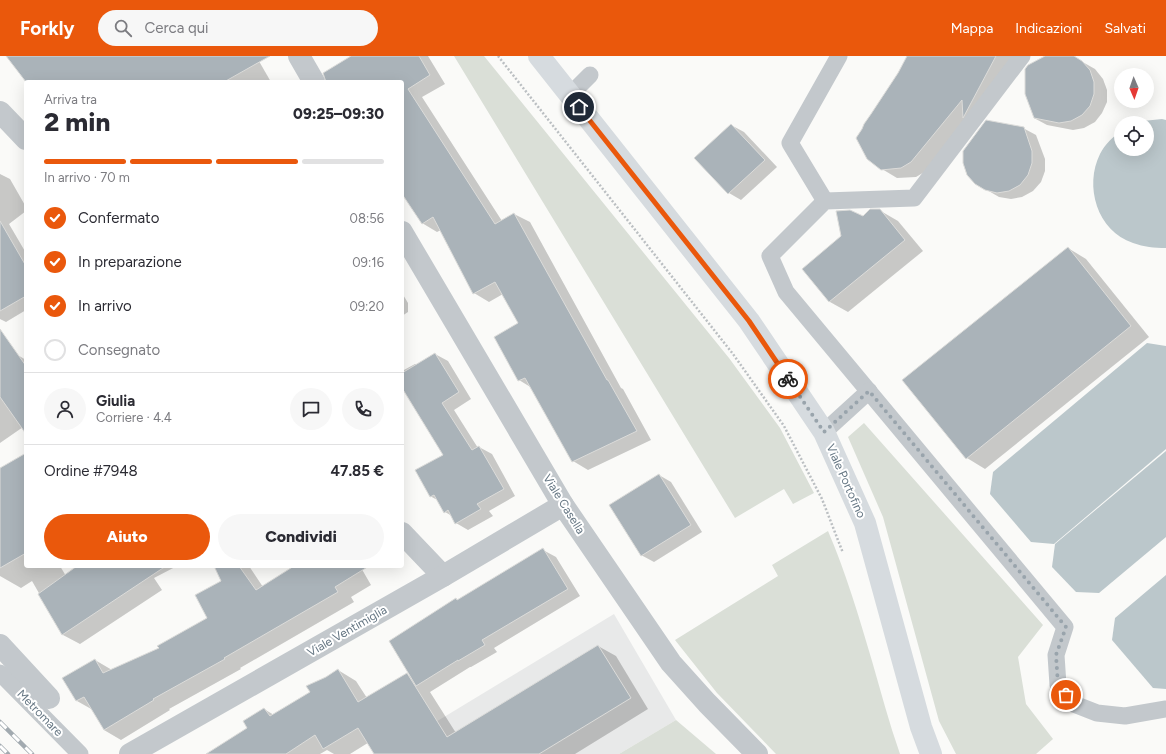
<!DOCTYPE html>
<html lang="it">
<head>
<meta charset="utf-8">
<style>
	body { margin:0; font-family:Figtree,sans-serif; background:#f7f7f7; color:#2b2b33; height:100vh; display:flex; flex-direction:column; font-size:15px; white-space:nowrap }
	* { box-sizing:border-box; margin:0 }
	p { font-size:13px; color:#7c7c81 }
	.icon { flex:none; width:22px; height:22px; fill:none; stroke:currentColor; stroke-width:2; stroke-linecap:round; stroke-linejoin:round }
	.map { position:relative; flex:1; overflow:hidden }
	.panel { position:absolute; left:24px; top:24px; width:380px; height:488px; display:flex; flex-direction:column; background:#fff; border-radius:4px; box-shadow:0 4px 16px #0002 }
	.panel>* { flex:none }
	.needle { width:26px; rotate:178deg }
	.tools { position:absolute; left:1114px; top:12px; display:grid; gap:8px }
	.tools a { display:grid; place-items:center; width:40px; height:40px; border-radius:50%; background:#fff; box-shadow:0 4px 16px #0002; font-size:20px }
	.pin { position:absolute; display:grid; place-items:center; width:34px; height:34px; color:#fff; margin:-17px; border:2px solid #fff; border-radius:50%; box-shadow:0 1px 4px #0007 }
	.courier { position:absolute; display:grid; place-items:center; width:40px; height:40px; margin:-20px; border:3px solid #ea580c; border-radius:50%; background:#fff; color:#222; box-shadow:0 1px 5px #0007 }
	.summary em { font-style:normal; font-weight:800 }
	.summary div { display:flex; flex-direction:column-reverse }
	.summary { display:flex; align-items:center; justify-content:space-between; height:68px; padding:0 20px }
	h1 { font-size:26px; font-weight:800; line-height:30px }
	.bar { display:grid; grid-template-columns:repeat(4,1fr); gap:6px 4px; align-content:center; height:48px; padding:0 20px }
	.bar i { height:5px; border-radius:3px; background:#e1e1e2 }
	.bar .selected { background:#ea580c }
	.bar p { grid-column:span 4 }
	.line { display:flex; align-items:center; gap:10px; padding:0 20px; border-top:1px solid #e1e1e2 }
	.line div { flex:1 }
	.round { display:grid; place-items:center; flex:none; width:42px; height:42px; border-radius:21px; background:#f7f7f7 }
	ol { padding:0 20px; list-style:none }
	li { display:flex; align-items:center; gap:12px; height:44px }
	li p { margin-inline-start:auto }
	li .icon { padding:4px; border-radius:50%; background:#ea580c; color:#fff; stroke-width:4 }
	li:last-child { color:#7c7c81 }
	li i { width:22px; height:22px; border:2px solid #e1e1e2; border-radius:50% }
	.primary-button { display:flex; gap:8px; margin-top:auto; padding:8px 20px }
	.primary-button a { flex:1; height:46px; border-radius:24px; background:#ea580c; color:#fff; font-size:16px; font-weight:800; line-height:46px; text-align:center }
	.primary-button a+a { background:#f7f7f7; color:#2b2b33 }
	header { display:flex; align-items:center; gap:24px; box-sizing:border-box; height:56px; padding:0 20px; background:#ea580c; color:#fff }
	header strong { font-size:19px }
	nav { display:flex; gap:22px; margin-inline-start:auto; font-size:14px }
	.search { width:280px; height:36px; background:#f7f7f7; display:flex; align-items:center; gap:10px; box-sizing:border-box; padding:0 14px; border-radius:22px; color:#7c7c81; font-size:15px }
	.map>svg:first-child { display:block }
	.built { fill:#e8e9e9 }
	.green { fill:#dadfd7 }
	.water { fill:#bbc7cb }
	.shadow { fill:#0003 }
	.building { fill:#aab3b9; stroke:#dcdcda }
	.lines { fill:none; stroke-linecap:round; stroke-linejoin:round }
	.path { stroke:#bbbfc2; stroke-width:2.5; stroke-dasharray:2 2; stroke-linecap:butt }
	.lane { stroke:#c3c8cc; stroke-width:17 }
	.street { stroke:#c3c8cc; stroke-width:22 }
	.secondary { stroke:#d6dbdf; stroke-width:22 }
	.rail-casing { stroke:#a2aab0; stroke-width:4.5 }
	.rail { stroke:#fff; stroke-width:3; stroke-dasharray:9; stroke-linecap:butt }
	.done { stroke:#99a4ac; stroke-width:4; stroke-dasharray:0 7.2 }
	.route { stroke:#ea580c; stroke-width:5 }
	.labels { text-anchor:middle; stroke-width:4; stroke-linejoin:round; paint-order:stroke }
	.street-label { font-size:12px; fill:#657683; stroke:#fff }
</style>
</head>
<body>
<header>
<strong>Forkly</strong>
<div class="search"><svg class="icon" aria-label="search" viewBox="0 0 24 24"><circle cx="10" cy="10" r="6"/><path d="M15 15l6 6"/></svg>Cerca qui</div>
<nav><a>Mappa</a><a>Indicazioni</a><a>Salvati</a></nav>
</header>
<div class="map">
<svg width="1166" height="698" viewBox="0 0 1166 698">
	<rect width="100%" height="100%" fill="#fafaf8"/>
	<polygon class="built" points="614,558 676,664 619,698 383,698"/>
	<g class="green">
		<polygon points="454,0 484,0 729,302 780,372 814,437 793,448 784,433 735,462"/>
		<polygon points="864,367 1043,569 1018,601 1026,648 1053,683 1036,698 956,698 939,665 883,461 848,381"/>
		<path d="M828,475c18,42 31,86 44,130 9,31 17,62 28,93h-124l-59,-61 -42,-53 103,-64 -6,-11z"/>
		<polygon points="676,664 716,698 619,698"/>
	</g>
	<g class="water">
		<path d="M1162,63l4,1v128c-12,0 -22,-1 -33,-5 -36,-12 -49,-57 -33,-89 5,-10 13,-17 21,-23v18h26v-26h-9l5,-2z"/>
		<polygon points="1147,287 1166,290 1166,393 1054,488 1031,486 990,438 993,416"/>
		<polygon points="1166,395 1166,481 1099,537 1076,536 1052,511 1055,488"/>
		<polygon points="1166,519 1166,633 1153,632 1112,584 1115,562"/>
	</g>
	<g class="shadow">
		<polygon points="21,0 256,0 271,26 27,26"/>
		<polygon points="353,0 428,0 445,28 422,41 502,165 514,158 530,166 621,332 623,333 651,384 588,414 573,405 532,332 519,324 519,268 503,238 489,246 474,237 441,174 437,176 422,167 402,136 402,26 331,26"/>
		<polygon points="909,0 1016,0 926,115 916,121 897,122 882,113 872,59"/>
		<polygon points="1047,0 1072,0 1095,13 1103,23 1107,34 1107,46 1102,57 1095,66 1084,72 1073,74 1047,69 1034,62"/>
		<polygon points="731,69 744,76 777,111 741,144 729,137"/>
		<polygon points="1023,72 1036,79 1045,103 1045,115 1041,126 1033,135 1022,141 1011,143 999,141 975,127"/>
		<polygon points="0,118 10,123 26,151 26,155 9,168 26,197 26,254 6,266 0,263"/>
		<polygon points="879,154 898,165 923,195 848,256 830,246 804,213"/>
		<polygon points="1068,192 1086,203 1149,281 985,413 967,402"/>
		<polygon points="402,237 408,247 408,256 402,260"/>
		<polygon points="16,298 26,304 26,369 0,387 0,309"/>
		<polygon points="435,298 448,305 471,343 454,354 478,392 479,391 492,398 515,440 489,455 493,460 468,474 456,467 452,460 445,456 439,445 430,440 445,399 402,330 402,315 415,308 417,309"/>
		<polygon points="26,403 26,510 60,510 66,520 79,510 177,510 154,522 162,534 80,588 63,579 32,525 21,532 0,520 0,414"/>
		<polygon points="659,419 671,426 702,476 654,506 641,499"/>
		<polygon points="543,494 556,501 580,540 494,592 497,596 471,611 470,611 430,636 456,677 598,590 616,600 648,653 575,698 398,698 371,685 350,698 334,698 327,694 320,698 229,698 249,672 264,653 274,659 311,636 326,621 338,614 356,625 367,642 407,618 412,621 458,545"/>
		<polygon points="215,510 249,510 263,531 296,510 360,510 371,529 351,541 354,546 240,612 241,613 169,653 170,654 121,684 104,674 93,654 77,645 95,604 112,614 160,593 209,563 222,525"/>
	</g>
	<g class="building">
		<polygon points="6,0 270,0 224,26 26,26"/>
		<polygon points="351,0 419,0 430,19 408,33 495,168 514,157 607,324 608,324 637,375 572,406 525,322 518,325 494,281 518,267 495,226 473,238 433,161 422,168 402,138 402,26 326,26 323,17"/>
		<polygon points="907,0 996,0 963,62 962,44 911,106 901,112 881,114 867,103 856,82 862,73 864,68 871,58 898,17"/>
		<polygon points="1045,0 1074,0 1082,5 1090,14 1094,26 1094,38 1090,50 1082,59 1071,65 1059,67 1034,62 1025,38 1025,13 1028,9"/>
		<polygon points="986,64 1024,71 1032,95 1032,107 1028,119 1020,129 1009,135 997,137 985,134 975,128 967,119 963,107 963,95"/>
		<polygon points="731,68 765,104 728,138 694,102"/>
		<polygon points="870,153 880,153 905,184 829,246 802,213 841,180 836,155 850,154 863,160"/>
		<polygon points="0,165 26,210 26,240 0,255"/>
		<polygon points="1068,191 1131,270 966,403 902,324"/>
		<polygon points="0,273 26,310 26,378 0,341"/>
		<polygon points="435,297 459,336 442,347 472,394 479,390 504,433 477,448 481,453 455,468 448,454 444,457 434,439 430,441 415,414 443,399 402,332 402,317"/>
		<polygon points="26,397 26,497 0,512 0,412"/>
		<polygon points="659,418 691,469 641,500 609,449"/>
		<polygon points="543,492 568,533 482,584 485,589 458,605 458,604 416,630 389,585 456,542 457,544"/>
		<polygon points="77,510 166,510 62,579 38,538"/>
		<polygon points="214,510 239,510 256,534 294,510 369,510 335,531 338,536 224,602 225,603 153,643 154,644 104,674 84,641 76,645 62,622 95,603 103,617 159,592 157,590 207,562 195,539 221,525"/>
		<polygon points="598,589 631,642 539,698 374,698 358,672 323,693 315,679 286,698 206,698 247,672 243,665 264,652 270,660 310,636 306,630 326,621 338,613 358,646 407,617 447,681"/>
	</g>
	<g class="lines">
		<polyline class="path" points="498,0 733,298 784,370 822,443 843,497"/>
		<g class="lane">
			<polyline points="1022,0 914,142 825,145 770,200 786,236 1065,571 1056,599 1058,629 1074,648 1097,657 1125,660 1166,653"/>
			<polyline points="570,39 590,19"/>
			<polyline points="825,145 790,87 839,0"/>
			<polyline points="824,376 869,335"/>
			<polyline points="0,617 80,698"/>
		</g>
		<g class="street">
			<polyline points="299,0 314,26"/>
			<polyline points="0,56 26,83"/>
			<polyline points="402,176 563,449 671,607 707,647 757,698"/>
			<polyline points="402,477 443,520"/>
			<polyline points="0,589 49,642"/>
			<polyline points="130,698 443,520 563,449"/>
		</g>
		<polyline class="secondary" points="539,0 749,265 824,376 865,467 921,671 931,698"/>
		<g class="rail-casing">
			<g id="rail">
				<polyline points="0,666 32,698"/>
				<polyline points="0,690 8,698"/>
			</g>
		</g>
		<use href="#rail" class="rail"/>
	</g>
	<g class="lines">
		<polyline class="done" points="788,323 824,376 869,335 1066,571 1056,599 1058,629 1066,639"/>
		<polyline class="route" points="579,51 749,265 788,323"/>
	</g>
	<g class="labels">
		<g class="street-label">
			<text transform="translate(846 425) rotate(66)" y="4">Viale Portofino</text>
			<text transform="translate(564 448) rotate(58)" y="4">Viale Casella</text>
			<text transform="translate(347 575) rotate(-30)" y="4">Viale Ventimiglia</text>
			<text transform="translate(40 657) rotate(46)" y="4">Metromare</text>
		</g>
	</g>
</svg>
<div class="tools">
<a><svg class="needle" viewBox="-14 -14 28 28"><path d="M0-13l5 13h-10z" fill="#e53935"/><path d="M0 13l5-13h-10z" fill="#7c7c81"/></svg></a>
<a><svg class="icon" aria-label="locate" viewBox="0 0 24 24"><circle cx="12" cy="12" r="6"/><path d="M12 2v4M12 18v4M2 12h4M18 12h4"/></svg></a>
</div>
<div class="pin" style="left:1066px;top:639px;background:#ea580c"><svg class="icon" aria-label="bag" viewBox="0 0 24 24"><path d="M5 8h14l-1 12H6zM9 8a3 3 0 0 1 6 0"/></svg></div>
<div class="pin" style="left:579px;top:51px;background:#1f2937"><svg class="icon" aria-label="home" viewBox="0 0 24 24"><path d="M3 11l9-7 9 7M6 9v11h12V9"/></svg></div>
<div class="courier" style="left:788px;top:323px"><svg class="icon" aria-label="bike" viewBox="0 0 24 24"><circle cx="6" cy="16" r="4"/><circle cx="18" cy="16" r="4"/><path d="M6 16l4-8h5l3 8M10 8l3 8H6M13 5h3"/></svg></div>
<section class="panel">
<div class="summary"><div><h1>2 min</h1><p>Arriva tra</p></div><em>09:25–09:30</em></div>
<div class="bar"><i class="selected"></i><i class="selected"></i><i class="selected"></i><i></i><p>In arrivo · 70 m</p></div>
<ol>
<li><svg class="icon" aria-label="check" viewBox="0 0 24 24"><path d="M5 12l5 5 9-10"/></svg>Confermato<p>08:56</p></li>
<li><svg class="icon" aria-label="check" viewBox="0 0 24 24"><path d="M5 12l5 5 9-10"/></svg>In preparazione<p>09:16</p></li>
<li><svg class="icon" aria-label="check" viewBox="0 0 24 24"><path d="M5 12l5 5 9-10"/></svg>In arrivo<p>09:20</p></li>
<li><i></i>Consegnato</li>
</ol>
<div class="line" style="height:72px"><a class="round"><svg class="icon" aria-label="person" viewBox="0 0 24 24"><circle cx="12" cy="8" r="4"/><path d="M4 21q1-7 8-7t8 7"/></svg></a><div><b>Giulia</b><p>Corriere · 4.4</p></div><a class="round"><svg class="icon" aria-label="chat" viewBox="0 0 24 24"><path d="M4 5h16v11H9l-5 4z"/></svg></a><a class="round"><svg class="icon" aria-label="phone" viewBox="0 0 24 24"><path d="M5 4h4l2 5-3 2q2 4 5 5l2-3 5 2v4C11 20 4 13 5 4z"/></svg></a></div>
<div class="line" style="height:52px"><div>Ordine #7948</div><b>47.85 €</b></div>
<div class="primary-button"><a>Aiuto</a><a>Condividi</a></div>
</section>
</div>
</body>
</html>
